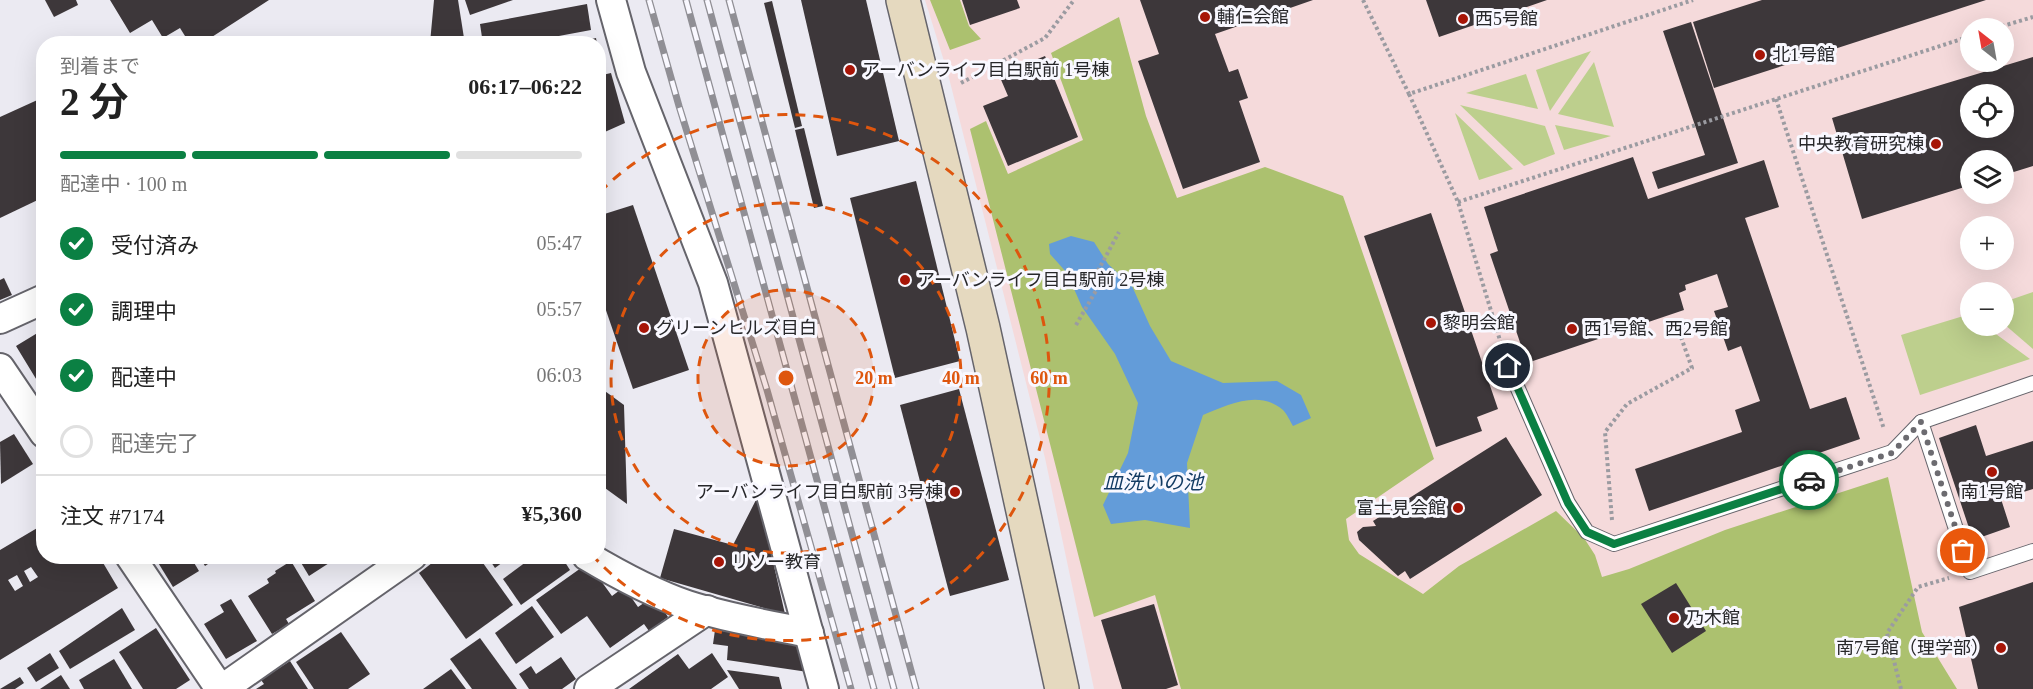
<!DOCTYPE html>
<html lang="ja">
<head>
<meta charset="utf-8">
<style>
	body { margin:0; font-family:"Times New Roman","Noto Sans JP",serif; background:#f6f6f6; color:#222; height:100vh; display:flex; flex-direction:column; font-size:22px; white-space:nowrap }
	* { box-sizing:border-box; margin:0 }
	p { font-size:20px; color:#767676 }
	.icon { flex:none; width:33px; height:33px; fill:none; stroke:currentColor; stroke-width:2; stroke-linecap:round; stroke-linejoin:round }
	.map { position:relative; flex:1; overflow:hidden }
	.side { position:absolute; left:36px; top:36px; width:570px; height:528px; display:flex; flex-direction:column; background:#fff; border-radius:24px; box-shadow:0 6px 24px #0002 }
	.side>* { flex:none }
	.needle { width:39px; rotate:329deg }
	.buttons { position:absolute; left:1960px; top:18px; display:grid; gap:12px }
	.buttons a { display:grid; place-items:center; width:54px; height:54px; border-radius:50%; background:#fff; box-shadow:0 6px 24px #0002; font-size:30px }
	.pin { position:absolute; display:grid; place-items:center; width:51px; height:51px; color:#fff; margin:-26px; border:3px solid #fff; border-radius:50%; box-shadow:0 2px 6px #0007 }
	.courier { position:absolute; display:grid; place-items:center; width:60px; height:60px; margin:-30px; border:4px solid #0b8043; border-radius:50%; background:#fff; color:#222; box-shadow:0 2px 8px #0007 }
	.head em { font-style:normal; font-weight:700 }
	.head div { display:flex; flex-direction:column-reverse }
	.head { display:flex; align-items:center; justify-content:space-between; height:102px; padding:0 24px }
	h1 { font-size:39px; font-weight:700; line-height:45px }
	.bar { display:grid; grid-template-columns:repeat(4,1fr); gap:9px 6px; align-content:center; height:72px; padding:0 24px }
	.bar i { height:8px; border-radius:4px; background:#e0e0e0 }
	.bar .active { background:#0b8043 }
	.bar p { grid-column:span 4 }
	.line { display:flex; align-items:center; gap:15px; padding:0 24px; border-top:2px solid #e0e0e0 }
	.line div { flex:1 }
	ol { padding:0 24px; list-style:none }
	li { display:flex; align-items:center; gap:18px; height:66px }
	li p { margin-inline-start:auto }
	li .icon { padding:6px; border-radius:50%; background:#0b8043; color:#fff; stroke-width:4 }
	li:last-child { color:#767676 }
	li i { width:33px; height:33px; border:3px solid #e0e0e0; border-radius:50% }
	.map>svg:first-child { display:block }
	.education { fill:#f5dadb; fill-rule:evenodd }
	.green { fill:#bdcf8d }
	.forest { fill:#acc16f }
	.water { fill:#639cd9 }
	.building { fill:#3d373a; fill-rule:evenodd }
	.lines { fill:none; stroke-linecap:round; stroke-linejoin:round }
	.lane-casing { stroke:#65646b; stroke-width:16 }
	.street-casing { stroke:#65646b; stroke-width:32 }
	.secondary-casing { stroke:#65646b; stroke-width:36 }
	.path { stroke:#9b9ba1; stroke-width:4; stroke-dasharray:3 3; stroke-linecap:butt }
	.lane { stroke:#fff; stroke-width:14 }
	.street { stroke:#fff; stroke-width:28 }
	.secondary { stroke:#e5d9bf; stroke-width:33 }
	.rail-casing { stroke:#908f95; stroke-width:7 }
	.rail { stroke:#f9f8ff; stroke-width:4.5; stroke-dasharray:14; stroke-linecap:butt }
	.done { stroke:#6c6b70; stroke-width:6; stroke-dasharray:0 10.8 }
	.route { stroke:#0b8043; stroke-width:8 }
	.ring { fill:none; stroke:#de560e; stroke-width:3; stroke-dasharray:10 8 }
	.poi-dot { fill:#a71507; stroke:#f9f8ff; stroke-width:2 }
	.labels { text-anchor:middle; stroke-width:6; stroke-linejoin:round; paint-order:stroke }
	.poi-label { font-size:18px; fill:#27272a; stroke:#f9f8ff; text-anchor:start }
	.water-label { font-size:20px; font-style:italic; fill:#143c64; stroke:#f9f8ff }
	.centre { fill:#de560e; stroke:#f9f8ff; stroke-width:3 }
	.ring-label { font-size:18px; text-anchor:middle; font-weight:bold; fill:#de560e; stroke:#f9f8ff; stroke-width:6; stroke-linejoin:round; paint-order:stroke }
</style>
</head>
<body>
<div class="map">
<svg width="2033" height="689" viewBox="0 0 2033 689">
	<rect width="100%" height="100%" fill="#ebeaf2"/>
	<path class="education" d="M925,0h1108v689h-939l-49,-231 -97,-384zM1971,28h33v34h-33zM1971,94h33v34h-33zM1971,160h33v34h-33zM1971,226h33v34h-33zM1971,292h33v34h-33z"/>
	<g class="green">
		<polygon points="1591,51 1550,111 1536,70"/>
		<polygon points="1594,62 1614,127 1558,114"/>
		<polygon points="1526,74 1538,109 1466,93"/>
		<polygon points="1460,105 1545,126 1555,154 1524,166"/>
		<polygon points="1455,113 1513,169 1479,180"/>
		<polygon points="1555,125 1611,136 1564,150"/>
		<polygon points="2033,292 2033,349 2004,324 2004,302"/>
		<polygon points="1970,314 1971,326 1985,326 2030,359 1920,395 1901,335"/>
	</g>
	<g class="forest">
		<polygon points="930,0 960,0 969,26 981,39 950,50"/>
		<polygon points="1119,17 1146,116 1177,198 1265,167 1343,196 1434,459 1346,519 1349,540 1359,554 1423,594 1459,566 1556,511 1584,538 1595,555 1602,577 1629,569 1725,530 1888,477 1922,632 1957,689 1181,689 1155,595 1094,617 970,129 986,121 1008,174 1083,140 1051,53"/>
	</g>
	<path class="water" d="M1071,236l23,6 14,22 24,22 18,40 21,35 52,22 54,-2 24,14 10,23 -18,8c-3,-5 -6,-12 -10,-16 -24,-21 -56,-5 -80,5l-16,48 3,65 -45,-8 -34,4 -8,-19 25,-52 10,-50 -23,-49 -33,-47 -15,-34 -17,-19 -1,-10z"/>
	<g class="building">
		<polygon points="45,0 76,0 78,5 54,17"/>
		<polygon points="110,0 269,0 201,44 190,44 180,28 163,38 152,20 130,33"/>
		<polygon points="434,0 458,0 464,38 430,43"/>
		<polygon points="465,0 513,0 470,15"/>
		<polygon points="801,0 866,0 899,141 837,156"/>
		<polygon points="962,0 1017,0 1020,8 970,25"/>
		<polygon points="1140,0 1313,0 1215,34 1229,72 1238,69 1248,98 1239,101 1260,162 1183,189 1138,61 1159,54"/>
		<polygon points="1426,0 1547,0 1439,37"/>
		<polygon points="1762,0 1986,0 1714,88 1693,22"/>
		<polygon points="772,1 802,126 795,128 764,3"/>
		<polygon points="587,4 591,30 516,44 483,44 480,24"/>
		<polygon points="1691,22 1738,163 1658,189 1652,172 1705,155 1663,31"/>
		<polygon points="596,38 597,44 575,44 575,43"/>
		<polygon points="1045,56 1078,137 1008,166 983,106 1008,96 999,75"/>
		<path d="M2033,57v109l-29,9v-15h-33v25l-109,34 -30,-101zM1971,94h33v34h-33z"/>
		<polygon points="611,73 625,123 598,135 598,76"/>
		<polygon points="44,97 44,197 0,218 0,117"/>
		<polygon points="804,128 823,206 814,208 795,130"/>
		<polygon points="1633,157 1648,199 1764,160 1779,207 1745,218 1810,409 1846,397 1860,439 1649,511 1635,469 1742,432 1735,410 1760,401 1741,346 1728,351 1714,311 1728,307 1717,274 1685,285 1686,290 1679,293 1684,310 1527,363 1490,254 1498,251 1484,207"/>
		<polygon points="916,181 960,361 895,378 850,198"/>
		<polygon points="633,205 689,370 633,389 598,287 598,216"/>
		<polygon points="1431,213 1498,409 1477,417 1482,431 1436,447 1364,236"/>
		<polygon points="4,278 12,295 0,300 0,280"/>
		<polygon points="44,329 44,355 42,356 44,359 44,392 16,346"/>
		<polygon points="598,386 624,405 627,504 598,483"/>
		<polygon points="959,389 1009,580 950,596 900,405"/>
		<polygon points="1976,425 1986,456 2033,441 2033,489 2001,499 2010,527 1973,540 1939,438"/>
		<polygon points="14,434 33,464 1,484 0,442"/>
		<polygon points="1506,437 1542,495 1410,579 1405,571 1398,576 1359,540 1357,532 1363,527 1376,526 1373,521"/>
		<polygon points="758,496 785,614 660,578 674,529 733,545"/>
		<path d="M44,524v32h55l19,32 -118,72v-110zM31,567l7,10 -8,5 -6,-11zM17,575l6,11 -8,5 -7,-11z"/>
		<polygon points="154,556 190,556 199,571 173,587"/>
		<polygon points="199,556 220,556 205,566"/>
		<polygon points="297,556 340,556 309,576"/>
		<polygon points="441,556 478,556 513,605 466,639 419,573"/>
		<polygon points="487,556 511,556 495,568"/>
		<polygon points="534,556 561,556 570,570 521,605 503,579"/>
		<polygon points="291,561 315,601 286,619 289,624 272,634 248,596 269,583 267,579 276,573 275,571"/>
		<polygon points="588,563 612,596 624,587 638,607 654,596 668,617 649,631 644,624 610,648 587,616 561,634 536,600"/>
		<polygon points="2033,582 2033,689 1978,689 1959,607"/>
		<polygon points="1676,583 1706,631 1672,653 1641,604"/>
		<polygon points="231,599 257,641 226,659 204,624 224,612 220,605"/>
		<polygon points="1154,604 1178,685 1166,689 1122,689 1101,620"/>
		<polygon points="532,606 554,637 516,664 495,633"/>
		<polygon points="122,608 135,630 70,669 59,651"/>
		<polygon points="156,628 190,680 176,689 143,689 119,652"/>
		<polygon points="715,630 798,641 808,672 727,660 728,646 713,644"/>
		<polygon points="341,632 370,674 348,689 314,689 296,662"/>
		<polygon points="480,638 517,689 472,689 450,659"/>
		<polygon points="50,653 59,668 36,682 27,668"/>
		<polygon points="712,653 728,677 711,689 629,689 678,654 689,669"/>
		<polygon points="561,657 576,679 562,689 529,689 519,674 531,666 536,674"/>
		<polygon points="114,659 132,689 84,689 79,680"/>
		<polygon points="290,661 308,689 256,689 264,684 261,680"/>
		<polygon points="451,669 466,689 423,689"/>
		<polygon points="727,670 779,677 782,689 739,689"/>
		<polygon points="61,675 70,689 40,689"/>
		<polygon points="20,677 24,683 15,689 0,689"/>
	</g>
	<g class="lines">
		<g class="lane-casing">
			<g id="lane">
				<polyline points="1508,366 1568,503 1587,532 1614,544 1892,452 1921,422"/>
				<polyline points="2033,383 1921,422 1970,572 2033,551"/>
			</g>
		</g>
		<g class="street-casing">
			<g id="street">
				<polyline points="611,0 631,72 713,283 824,689"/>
				<polyline points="0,319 44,299"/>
				<polyline points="0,368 44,433"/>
				<polyline points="130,556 220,689"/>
				<path d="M587,556c32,19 65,37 100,49 40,13 82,20 122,28"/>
				<polyline points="222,689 412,556"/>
				<polyline points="589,689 707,610"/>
			</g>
		</g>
		<g class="secondary-casing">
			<polyline id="secondary" points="903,0 983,328 1062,689"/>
		</g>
		<g class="path">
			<polyline points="1363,0 1409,94 1693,0"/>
			<polyline points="1996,28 2033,17"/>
			<polyline points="961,83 1045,38 1074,0"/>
			<polyline points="1409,94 1458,202 1502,347"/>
			<polyline points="1776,99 1884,429"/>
			<polyline points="1458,202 1971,36"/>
			<polyline points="1076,325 1101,282 1094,278 1119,232"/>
			<polyline points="1612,520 1605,432 1627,404 1692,368 1677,326"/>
			<polyline points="1901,689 1887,633 1918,587 1949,578"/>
		</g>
		<use href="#lane" class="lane"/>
		<use href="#street" class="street"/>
		<use href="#secondary" class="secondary"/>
		<g class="rail-casing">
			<g id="rail">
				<polyline points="649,0 679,106 767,390 851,689"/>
				<polyline points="686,0 874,689"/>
				<polyline points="707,0 894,689"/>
				<polyline points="729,0 916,689"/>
			</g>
		</g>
		<use href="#rail" class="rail"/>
	</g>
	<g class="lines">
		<polyline class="done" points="1809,480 1892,453 1921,422 1963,551"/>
		<polyline class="route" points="1508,366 1568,503 1587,532 1614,544 1809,480"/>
	</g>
	<circle cx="786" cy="378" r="88" fill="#de560e" fill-opacity=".12"/>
	<g class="ring">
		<circle cx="786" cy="378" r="88"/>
		<circle cx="786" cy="378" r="175"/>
		<path d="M600 192A263 263 0 1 1 594 557"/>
	</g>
	<g class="poi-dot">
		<circle cx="1205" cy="17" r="6"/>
		<circle cx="1463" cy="19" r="6"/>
		<circle cx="1760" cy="55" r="6"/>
		<circle cx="850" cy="70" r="6"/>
		<circle cx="1936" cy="144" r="6"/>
		<circle cx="905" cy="280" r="6"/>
		<circle cx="1431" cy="323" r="6"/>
		<circle cx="644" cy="328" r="6"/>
		<circle cx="1572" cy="329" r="6"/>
		<circle cx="1992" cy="472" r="6"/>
		<circle cx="955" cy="492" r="6"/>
		<circle cx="1458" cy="508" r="6"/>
		<circle cx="719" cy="562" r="6"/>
		<circle cx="1674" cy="618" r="6"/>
		<circle cx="2001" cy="648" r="6"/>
	</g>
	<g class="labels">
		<g class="poi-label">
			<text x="1217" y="23">輔仁会館</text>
			<text x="1475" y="25">西5号館</text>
			<text x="1772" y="61">北1号館</text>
			<text x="862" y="76">アーバンライフ目白駅前 1号棟</text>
			<text x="1924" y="150" text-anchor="end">中央教育研究棟</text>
			<text x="917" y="286">アーバンライフ目白駅前 2号棟</text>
			<text x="1443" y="329">黎明会館</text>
			<text x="656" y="334">グリーンヒルズ目白</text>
			<text x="1584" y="335">西1号館、西2号館</text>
			<text x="943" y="498" text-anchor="end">アーバンライフ目白駅前 3号棟</text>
			<text x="1992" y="498" text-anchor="middle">南1号館</text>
			<text x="1446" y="514" text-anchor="end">富士見会館</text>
			<text x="731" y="568">リソー教育</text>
			<text x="1686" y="624">乃木館</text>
			<text x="1989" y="654" text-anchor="end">南7号館（理学部）</text>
		</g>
		<g class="water-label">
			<text x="1153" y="489">血洗いの池</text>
		</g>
	</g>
	<circle cx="786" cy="378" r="9" class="centre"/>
	<g class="ring-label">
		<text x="874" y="384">20 m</text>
		<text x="961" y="384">40 m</text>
		<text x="1049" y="384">60 m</text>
	</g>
</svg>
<div class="buttons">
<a><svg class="needle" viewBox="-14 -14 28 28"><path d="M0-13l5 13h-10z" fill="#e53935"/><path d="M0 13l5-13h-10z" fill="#767676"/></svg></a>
<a><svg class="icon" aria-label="locate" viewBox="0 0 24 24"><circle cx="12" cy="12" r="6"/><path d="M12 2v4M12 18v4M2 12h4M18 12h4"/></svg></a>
<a><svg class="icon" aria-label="layers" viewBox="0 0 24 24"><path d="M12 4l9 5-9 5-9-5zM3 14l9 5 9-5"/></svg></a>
<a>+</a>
<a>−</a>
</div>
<div class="pin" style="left:1963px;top:551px;background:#ea580c"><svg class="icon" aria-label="bag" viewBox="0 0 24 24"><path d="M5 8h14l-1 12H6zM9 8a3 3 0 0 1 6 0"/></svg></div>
<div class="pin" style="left:1508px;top:366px;background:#1f2937"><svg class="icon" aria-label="home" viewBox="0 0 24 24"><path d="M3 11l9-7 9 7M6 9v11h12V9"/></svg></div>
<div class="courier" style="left:1809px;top:480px"><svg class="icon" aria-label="car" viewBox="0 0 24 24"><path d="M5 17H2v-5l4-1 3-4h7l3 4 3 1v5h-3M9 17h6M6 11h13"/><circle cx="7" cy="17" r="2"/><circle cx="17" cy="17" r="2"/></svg></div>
<section class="side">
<div class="head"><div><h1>2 分</h1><p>到着まで</p></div><em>06:17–06:22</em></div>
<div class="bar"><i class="active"></i><i class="active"></i><i class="active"></i><i></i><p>配達中 · 100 m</p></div>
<ol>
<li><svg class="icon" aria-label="check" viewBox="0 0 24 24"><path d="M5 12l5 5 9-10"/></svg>受付済み<p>05:47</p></li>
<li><svg class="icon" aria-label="check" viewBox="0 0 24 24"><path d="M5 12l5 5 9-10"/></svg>調理中<p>05:57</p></li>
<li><svg class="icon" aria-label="check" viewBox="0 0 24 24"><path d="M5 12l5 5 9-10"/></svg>配達中<p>06:03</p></li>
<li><i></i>配達完了</li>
</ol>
<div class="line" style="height:78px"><div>注文 #7174</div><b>¥5,360</b></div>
</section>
</div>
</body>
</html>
